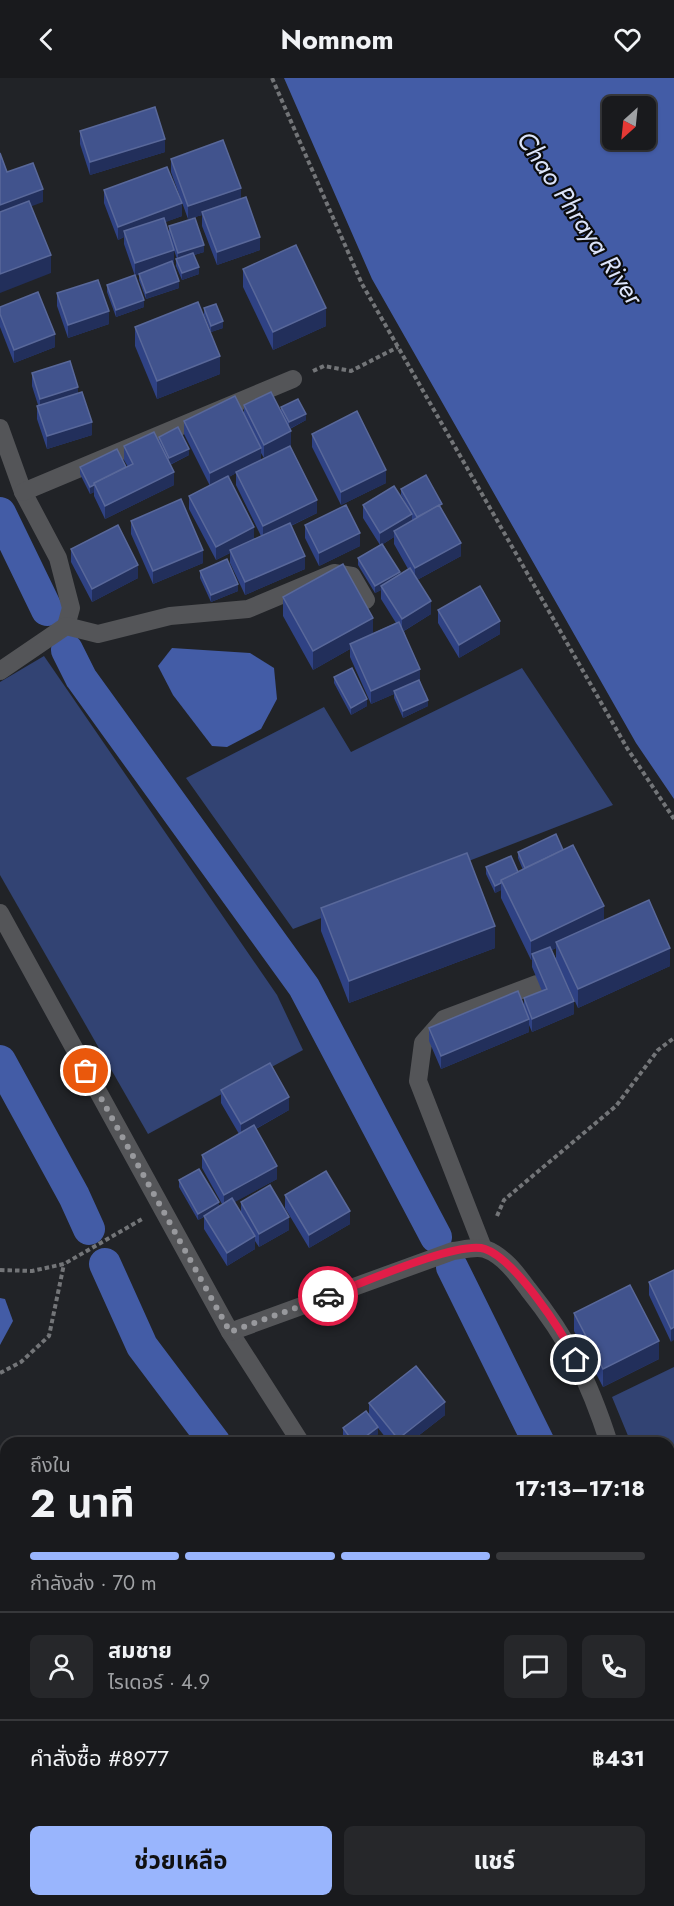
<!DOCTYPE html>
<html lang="th">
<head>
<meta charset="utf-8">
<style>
	body { margin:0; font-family:Jost,"Noto Sans Thai",sans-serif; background:#26272a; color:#f1f3f6; height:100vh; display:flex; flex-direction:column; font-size:22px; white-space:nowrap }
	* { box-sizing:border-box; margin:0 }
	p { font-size:20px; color:#9fa1a4 }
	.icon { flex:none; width:33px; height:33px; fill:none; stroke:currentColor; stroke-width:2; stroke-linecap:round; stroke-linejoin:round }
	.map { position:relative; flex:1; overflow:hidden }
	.details { position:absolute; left:0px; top:1359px; width:675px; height:470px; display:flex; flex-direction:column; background:#191a1d; border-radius:18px 18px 0 0; box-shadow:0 2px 4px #0004,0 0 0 2px #37383b }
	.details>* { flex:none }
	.needle { width:39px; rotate:207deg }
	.buttons { position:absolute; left:602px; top:18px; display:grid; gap:12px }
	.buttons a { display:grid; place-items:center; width:54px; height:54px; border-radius:9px; background:#191a1d; box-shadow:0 2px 4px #0004,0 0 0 2px #37383b; font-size:30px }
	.pin { position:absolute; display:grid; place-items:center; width:51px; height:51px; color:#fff; margin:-26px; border:3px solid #fff; border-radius:50%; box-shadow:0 2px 6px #0007 }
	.courier { position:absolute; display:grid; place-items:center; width:60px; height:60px; margin:-30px; border:4px solid #e11d48; border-radius:50%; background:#fff; color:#222; box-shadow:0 2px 8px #0007 }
	.summary em { font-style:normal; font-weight:700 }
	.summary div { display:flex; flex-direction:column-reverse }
	.summary { display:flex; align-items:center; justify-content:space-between; height:102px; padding:0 30px }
	h1 { font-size:39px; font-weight:700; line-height:45px }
	.bar { display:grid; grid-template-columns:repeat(4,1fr); gap:9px 6px; align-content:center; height:72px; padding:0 30px }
	.bar i { height:8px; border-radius:4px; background:#37383b }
	.bar .selected { background:#99b5fd }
	.bar p { grid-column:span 4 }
	.line { display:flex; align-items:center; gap:15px; padding:0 30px; border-top:2px solid #37383b }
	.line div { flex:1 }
	.round { display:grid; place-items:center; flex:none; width:63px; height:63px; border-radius:9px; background:#26272a }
	.primary-button { display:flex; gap:12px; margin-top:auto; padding:12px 30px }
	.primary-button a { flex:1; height:69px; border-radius:9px; background:#99b5fd; color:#111; font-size:24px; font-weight:700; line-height:69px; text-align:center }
	.primary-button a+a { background:#26272a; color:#f1f3f6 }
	header { display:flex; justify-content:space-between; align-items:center; height:78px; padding:0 30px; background:#191a1d; font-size:27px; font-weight:700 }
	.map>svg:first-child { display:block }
	.green { fill:#324373 }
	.water { fill:#435ca6; fill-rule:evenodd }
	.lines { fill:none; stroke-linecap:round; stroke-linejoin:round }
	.canal { stroke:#435ca6; stroke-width:32 }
	.path { stroke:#737578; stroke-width:4; stroke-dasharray:4.5 3; stroke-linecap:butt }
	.minor { stroke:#545558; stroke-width:18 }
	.wall { fill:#2f4284; fill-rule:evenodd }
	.shaded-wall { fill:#222f5b }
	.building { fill:#41538d; stroke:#59689a; stroke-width:1.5 }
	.done { stroke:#98999d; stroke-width:6; stroke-dasharray:0 10.8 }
	.route { stroke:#e11d48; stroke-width:8 }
	.labels { text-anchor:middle; stroke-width:4.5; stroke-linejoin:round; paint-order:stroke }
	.water-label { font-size:26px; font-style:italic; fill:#dce4fa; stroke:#0b0c0e }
</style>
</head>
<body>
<header><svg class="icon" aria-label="back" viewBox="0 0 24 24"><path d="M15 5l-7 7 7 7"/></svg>Nomnom<svg class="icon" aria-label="heart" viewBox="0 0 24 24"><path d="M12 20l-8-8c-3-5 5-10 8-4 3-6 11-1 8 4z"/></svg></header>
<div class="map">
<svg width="674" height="1828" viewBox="0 0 674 1828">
	<rect width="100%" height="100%" fill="#212327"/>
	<g class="green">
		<polygon points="44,578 277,917 303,972 148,1056 0,797 0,604"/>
		<polygon points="522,590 613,727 293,851 186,700 324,629 351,674"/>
		<polygon points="674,1289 674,1438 669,1441 669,1365 631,1365 612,1319"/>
		<polygon points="669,1597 674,1603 674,1816 669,1808"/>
	</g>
	<g class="water">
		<path d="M284,0h390v721l-38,-56 -264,-464zM612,28h33v34h-33z"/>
		<polygon points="172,570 250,575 274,590 277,621 261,651 227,669 212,668 173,617 158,588"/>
		<polygon points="0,1220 5,1221 13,1243 0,1267"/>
	</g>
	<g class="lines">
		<g class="canal">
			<polyline points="0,435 47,532"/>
			<polyline points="67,572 81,600 304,909 436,1159"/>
			<polyline points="0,983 74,1118 89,1151"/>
			<polyline points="105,1186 142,1268 215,1365"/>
			<polyline points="452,1189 539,1365"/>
			<polyline points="669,1562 674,1568"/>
			<polyline points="559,1822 563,1828"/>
		</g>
		<g class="path">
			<polyline points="272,0 362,206 627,670 674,741"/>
			<polyline points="313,293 324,288 351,293 398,269"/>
			<polyline points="497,1138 504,1122 616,1028 658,972 674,960"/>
			<polyline points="0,1192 32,1193 64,1186 142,1141"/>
			<polyline points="0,1295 21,1284 49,1258 64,1186"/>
			<polyline points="523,1822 528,1828"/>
			<polyline points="353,1828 364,1822"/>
		</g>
		<g class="minor">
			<polyline points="0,350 23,414 58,480 71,530 66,548"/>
			<polyline points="23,414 293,301"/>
			<polyline points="0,593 66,548 98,556 170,538 248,531 334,495 352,498 366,522"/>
			<polyline points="0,835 230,1254 301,1365"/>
			<polyline points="483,1170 418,1003 423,965 444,941 537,906"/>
			<path d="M230,1254l223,-81c9,-1 23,-5 32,-2 18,6 32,25 43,40 41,51 61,92 81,154"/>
			<polyline points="669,1495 670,1498"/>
			<polyline points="645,1822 649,1828"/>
		</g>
	</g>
	<g class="wall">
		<polygon points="80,53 165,74 90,97 80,66"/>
		<polygon points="171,81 241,121 260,172 217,187 202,148 202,137 188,141 171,94"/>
		<polygon points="104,112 182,138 165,144 169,155 169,148 204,174 194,177 199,196 182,202 176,188 176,181 177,181 174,172 174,185 173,185 179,210 146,221 139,202 139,196 135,198 144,229 116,239 107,214 107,207 135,198 124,166 124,159 118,162 104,125"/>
		<polygon points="243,191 326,248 273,272 243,209"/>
		<polygon points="57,215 109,246 68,260 57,228"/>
		<polygon points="0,229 55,269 14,285 0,249"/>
		<polygon points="204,230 223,250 211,254 204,237"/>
		<polygon points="135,249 220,296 157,321 135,268"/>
		<polygon points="32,295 78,315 92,357 47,371 37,341 37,328 38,327 32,308"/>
		<path d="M244,327l37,6v-4l25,13 -16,9 1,16 -27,13 -3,-5v7l56,53 -26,13 14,43 -60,26 -15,-32v-10l-14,7 -27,-51v-13l21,-10 -26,-52v-13l60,-6zM236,395v12l25,51 -7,3 -25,-62z"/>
		<polygon points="312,356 386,405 341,427 312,369"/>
		<polygon points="159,359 189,377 170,387 174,407 105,441 94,418 94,414 90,416 80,396 80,389 128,389 124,382 124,368 159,364"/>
		<path d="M401,411l41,22 19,45 -44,24 14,34 -27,17 24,75 -25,12 -9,-20v-4l-23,10 -21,-47v-8l-37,21 -30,-54v-19l90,36 23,-10 -15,-24v-9l-6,3 -17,-28v-7l22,-13 -17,-27v-13l47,6 -9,-16zM394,459v7l14,25 -8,5 -17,-30z"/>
		<polygon points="131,443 203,485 153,506 131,456"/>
		<polygon points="305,447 360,468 319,488 305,460"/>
		<polygon points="71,471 138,500 92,524 71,484"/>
		<polygon points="200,493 238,513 211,524 200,500"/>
		<polygon points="438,532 500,556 459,580 438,545"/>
		<polygon points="334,599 367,628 351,637 334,605"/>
		<path d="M563,772l41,70 66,46 -92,42 -15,-32 11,38 -42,18 -3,-7v7l-88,37 -12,-28v-13l95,-22v-8l18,-7 -10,-24v-8l-1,1 -30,-62v-8l-6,3 -9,-19v-7l32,5 5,-2 -5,-12v-6zM556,870v11l-4,-9z"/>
		<polygon points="321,830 495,870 349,925 321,853"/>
		<polygon points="221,1012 289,1032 256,1051 277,1101 234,1124 241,1134 241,1124 289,1152 259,1169 255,1163 255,1171 227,1188 204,1151 204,1139 198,1142 179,1109 179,1102 219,1128 222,1126 202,1090 202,1077 239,1056 221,1025"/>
		<polygon points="285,1117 350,1146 309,1170 285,1130"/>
		<polygon points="674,1192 671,1264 649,1217 649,1204"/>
		<polygon points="574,1235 659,1281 603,1309 574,1253"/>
		<polygon points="369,1325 445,1337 409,1365 390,1365 378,1350 378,1356 366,1365 349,1365 343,1357 343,1350 369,1337"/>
		<polygon points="674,1506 674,1528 670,1521 670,1508"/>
	</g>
	<g class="shaded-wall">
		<polygon points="165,61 165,74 90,97 90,84"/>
		<polygon points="241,110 241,123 202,134 202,137 188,141 188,128"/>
		<polygon points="43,111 43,124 0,140 0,127"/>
		<polygon points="182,125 182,138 126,159 124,153 124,159 118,162 118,149"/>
		<polygon points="260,159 260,172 217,187 217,174"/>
		<polygon points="204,167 204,174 178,182 178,175"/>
		<polygon points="174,172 174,185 135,198 135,185"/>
		<polygon points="51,177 51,195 0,215 0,196"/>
		<polygon points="199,189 199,196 182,202 182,195"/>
		<polygon points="179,203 179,210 146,221 146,215"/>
		<polygon points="144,222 144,229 116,239 116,232"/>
		<polygon points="326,230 326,248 273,272 273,254"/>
		<polygon points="109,233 109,246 68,260 68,247"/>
		<polygon points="223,243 223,250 211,254 211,248"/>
		<polygon points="55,256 55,269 14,285 14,272"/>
		<polygon points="220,278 220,296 157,321 157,303"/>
		<polygon points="78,309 78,322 40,334 40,321"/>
		<polygon points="306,336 306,342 289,351 289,344"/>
		<polygon points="92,344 92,357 47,371 47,358"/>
		<polygon points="291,353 291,367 264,380 264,367"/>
		<polygon points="261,370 261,383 210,408 210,395"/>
		<polygon points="189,371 189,377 169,387 169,380"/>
		<polygon points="386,392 386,405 341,427 341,414"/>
		<polygon points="174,394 174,407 105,441 105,428"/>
		<polygon points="94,407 94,414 90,416 90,409"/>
		<polygon points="317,422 317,435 263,461 263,448"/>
		<polygon points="412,436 412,449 394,453 394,459 380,468 380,455"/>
		<polygon points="254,449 254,463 230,472 230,475 216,482 216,469"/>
		<polygon points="360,455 360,468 319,488 319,475"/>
		<polygon points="461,465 461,478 415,503 415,490"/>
		<polygon points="203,472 203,485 153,506 153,493"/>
		<polygon points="305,478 305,491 245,517 245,504"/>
		<polygon points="138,487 138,500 92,524 92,511"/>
		<polygon points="400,494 400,500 381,508 381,512 375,515 375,508"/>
		<polygon points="238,506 238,513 211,524 211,517"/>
		<polygon points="431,523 431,536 402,554 402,541"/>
		<polygon points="373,540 373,558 350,566 350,571 313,592 313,573"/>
		<polygon points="500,543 500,556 459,580 459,567"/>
		<polygon points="420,591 420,604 394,613 394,616 371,626 371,613"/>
		<polygon points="367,621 367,628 351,637 351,630"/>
		<polygon points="428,622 428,628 403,640 403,633"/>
		<polygon points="501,805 501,812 495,815 495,808"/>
		<polygon points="604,828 604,846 556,864 556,870 534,880 532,876 532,881 531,882 531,863"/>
		<polygon points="495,848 495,870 349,925 349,903"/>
		<polygon points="670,870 670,888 578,930 578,911"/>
		<polygon points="574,923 574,936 532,954 532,941"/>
		<polygon points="529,941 529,954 441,991 441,978"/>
		<polygon points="289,1019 289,1032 241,1059 241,1046"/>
		<polygon points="277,1088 277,1101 224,1130 224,1117"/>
		<polygon points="219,1124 219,1131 198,1142 198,1136"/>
		<polygon points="350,1133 350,1146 309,1170 309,1157"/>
		<polygon points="289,1139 289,1152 259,1169 259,1156"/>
		<polygon points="255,1158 255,1171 227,1188 227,1175"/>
		<polygon points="674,1249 674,1262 671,1264 671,1251"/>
		<polygon points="659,1263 659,1281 603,1309 603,1291"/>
		<polygon points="445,1324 445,1337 409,1365 398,1365 398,1361"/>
		<polygon points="378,1349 378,1356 366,1365 357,1365"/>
	</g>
	<g class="building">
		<polygon points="155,29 165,61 90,84 80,53"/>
		<polygon points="223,62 241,110 188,128 171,81"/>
		<polygon points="0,75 7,94 33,85 43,111 0,127"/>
		<polygon points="167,89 182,125 118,149 104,112"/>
		<polygon points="246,119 260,159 217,174 202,134"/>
		<polygon points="29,123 51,177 0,196 0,134"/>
		<polygon points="164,140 174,172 135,185 124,153"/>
		<polygon points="195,140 204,167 178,175 169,148"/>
		<polygon points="296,167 326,230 273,254 243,191"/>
		<polygon points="193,175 199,189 182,195 176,181"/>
		<polygon points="172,183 179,203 146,215 139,196"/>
		<polygon points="135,197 144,222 116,232 107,207"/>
		<polygon points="98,202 109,233 68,247 57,215"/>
		<polygon points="38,214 55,256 14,272 0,236 0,229"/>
		<polygon points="198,224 220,278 157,303 135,249"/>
		<polygon points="216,226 223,243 211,248 204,230"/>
		<polygon points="70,283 78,309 40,321 32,295"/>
		<polygon points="82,314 92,344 47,358 37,328"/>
		<polygon points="271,314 291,353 264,367 244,327"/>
		<polygon points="235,318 261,370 210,395 184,343"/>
		<polygon points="298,321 306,336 289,344 281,329"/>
		<polygon points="357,333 386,392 341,414 312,356"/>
		<polygon points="178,349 189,371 169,380 159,359"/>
		<polygon points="154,354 174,394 105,428 94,405 133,386 124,368"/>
		<polygon points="290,368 317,422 263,448 236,394"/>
		<polygon points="117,371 126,389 94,405 94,407 90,409 80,389"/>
		<polygon points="426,397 442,426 417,439 401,411"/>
		<polygon points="228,398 254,449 216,469 189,418"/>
		<polygon points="394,408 412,436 380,455 363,427"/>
		<polygon points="181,421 203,472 153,493 131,443"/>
		<polygon points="346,427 360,455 319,475 305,447"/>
		<polygon points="439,427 461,465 415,490 394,453"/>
		<polygon points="290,445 305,478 245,504 230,472"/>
		<polygon points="118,447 138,487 92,511 71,471"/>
		<polygon points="382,466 400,494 375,508 358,480"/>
		<polygon points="227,481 238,506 211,517 200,493"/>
		<polygon points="343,486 373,540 313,573 283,519"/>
		<polygon points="410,490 431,523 402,541 381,508"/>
		<polygon points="480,508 500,543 459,567 438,532"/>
		<polygon points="399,544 420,591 371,613 350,566"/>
		<polygon points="352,590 367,621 351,630 334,599"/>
		<polygon points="419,602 428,622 403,633 394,613"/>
		<polygon points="556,756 563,772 525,790 518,774"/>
		<polygon points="573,767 604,828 531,863 501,802"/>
		<polygon points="467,775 495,848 349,903 321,830"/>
		<polygon points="511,778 518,794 501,802 501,805 495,808 486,789"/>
		<polygon points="649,822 670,870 578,911 556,864"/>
		<polygon points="550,869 574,923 532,941 524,920 547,911 532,876"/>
		<polygon points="518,913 529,941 441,978 429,950"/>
		<polygon points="270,985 289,1019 241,1046 221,1012"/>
		<polygon points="254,1047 277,1088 224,1117 202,1077"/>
		<polygon points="199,1091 219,1124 198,1136 179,1102"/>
		<polygon points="326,1093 350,1133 309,1157 285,1117"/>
		<polygon points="270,1107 289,1139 259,1156 241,1124"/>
		<polygon points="232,1120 255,1158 227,1175 204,1138"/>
		<polygon points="674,1192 674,1249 671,1251 649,1204"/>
		<polygon points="630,1207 659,1263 603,1291 574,1235"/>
		<polygon points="416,1288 445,1324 398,1361 369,1325"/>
		<polygon points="366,1333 378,1349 357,1365 354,1365 343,1350"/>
		<polygon points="674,1506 674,1515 670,1508"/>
	</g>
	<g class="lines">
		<polyline class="done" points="86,993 230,1254 328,1218"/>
		<path class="route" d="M328,1218c30,-11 130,-56 157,-47 30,10 77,82 91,111"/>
	</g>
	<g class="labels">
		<g class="water-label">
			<text transform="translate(580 140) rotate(56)" y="9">Chao Phraya River</text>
		</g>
	</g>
</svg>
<div class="buttons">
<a><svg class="needle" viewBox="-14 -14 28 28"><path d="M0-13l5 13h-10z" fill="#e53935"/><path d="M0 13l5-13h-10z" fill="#9fa1a4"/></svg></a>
</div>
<div class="pin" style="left:86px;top:993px;background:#ea580c"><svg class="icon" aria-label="bag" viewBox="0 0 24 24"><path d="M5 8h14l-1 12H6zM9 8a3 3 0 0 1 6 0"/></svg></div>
<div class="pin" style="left:576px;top:1282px;background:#1f2937"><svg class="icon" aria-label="home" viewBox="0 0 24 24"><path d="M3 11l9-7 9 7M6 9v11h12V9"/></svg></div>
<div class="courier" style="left:328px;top:1218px"><svg class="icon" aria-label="car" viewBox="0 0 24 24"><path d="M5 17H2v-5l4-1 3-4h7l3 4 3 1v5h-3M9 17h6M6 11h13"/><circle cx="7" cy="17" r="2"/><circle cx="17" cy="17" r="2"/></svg></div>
<section class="details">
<div class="summary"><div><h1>2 นาที</h1><p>ถึงใน</p></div><em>17:13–17:18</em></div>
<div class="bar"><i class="selected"></i><i class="selected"></i><i class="selected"></i><i></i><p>กำลังส่ง · 70 m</p></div>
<div class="line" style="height:108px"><a class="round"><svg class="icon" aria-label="person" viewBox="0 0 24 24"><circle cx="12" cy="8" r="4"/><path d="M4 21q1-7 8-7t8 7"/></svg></a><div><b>สมชาย</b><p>ไรเดอร์ · 4.9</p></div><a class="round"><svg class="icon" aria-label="chat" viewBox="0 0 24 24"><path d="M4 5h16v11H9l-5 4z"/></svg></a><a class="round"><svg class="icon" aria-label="phone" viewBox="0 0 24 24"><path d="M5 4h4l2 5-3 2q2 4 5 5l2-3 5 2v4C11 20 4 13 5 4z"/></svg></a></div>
<div class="line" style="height:78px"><div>คำสั่งซื้อ #8977</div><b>฿431</b></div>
<div class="primary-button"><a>ช่วยเหลือ</a><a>แชร์</a></div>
</section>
</div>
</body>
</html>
